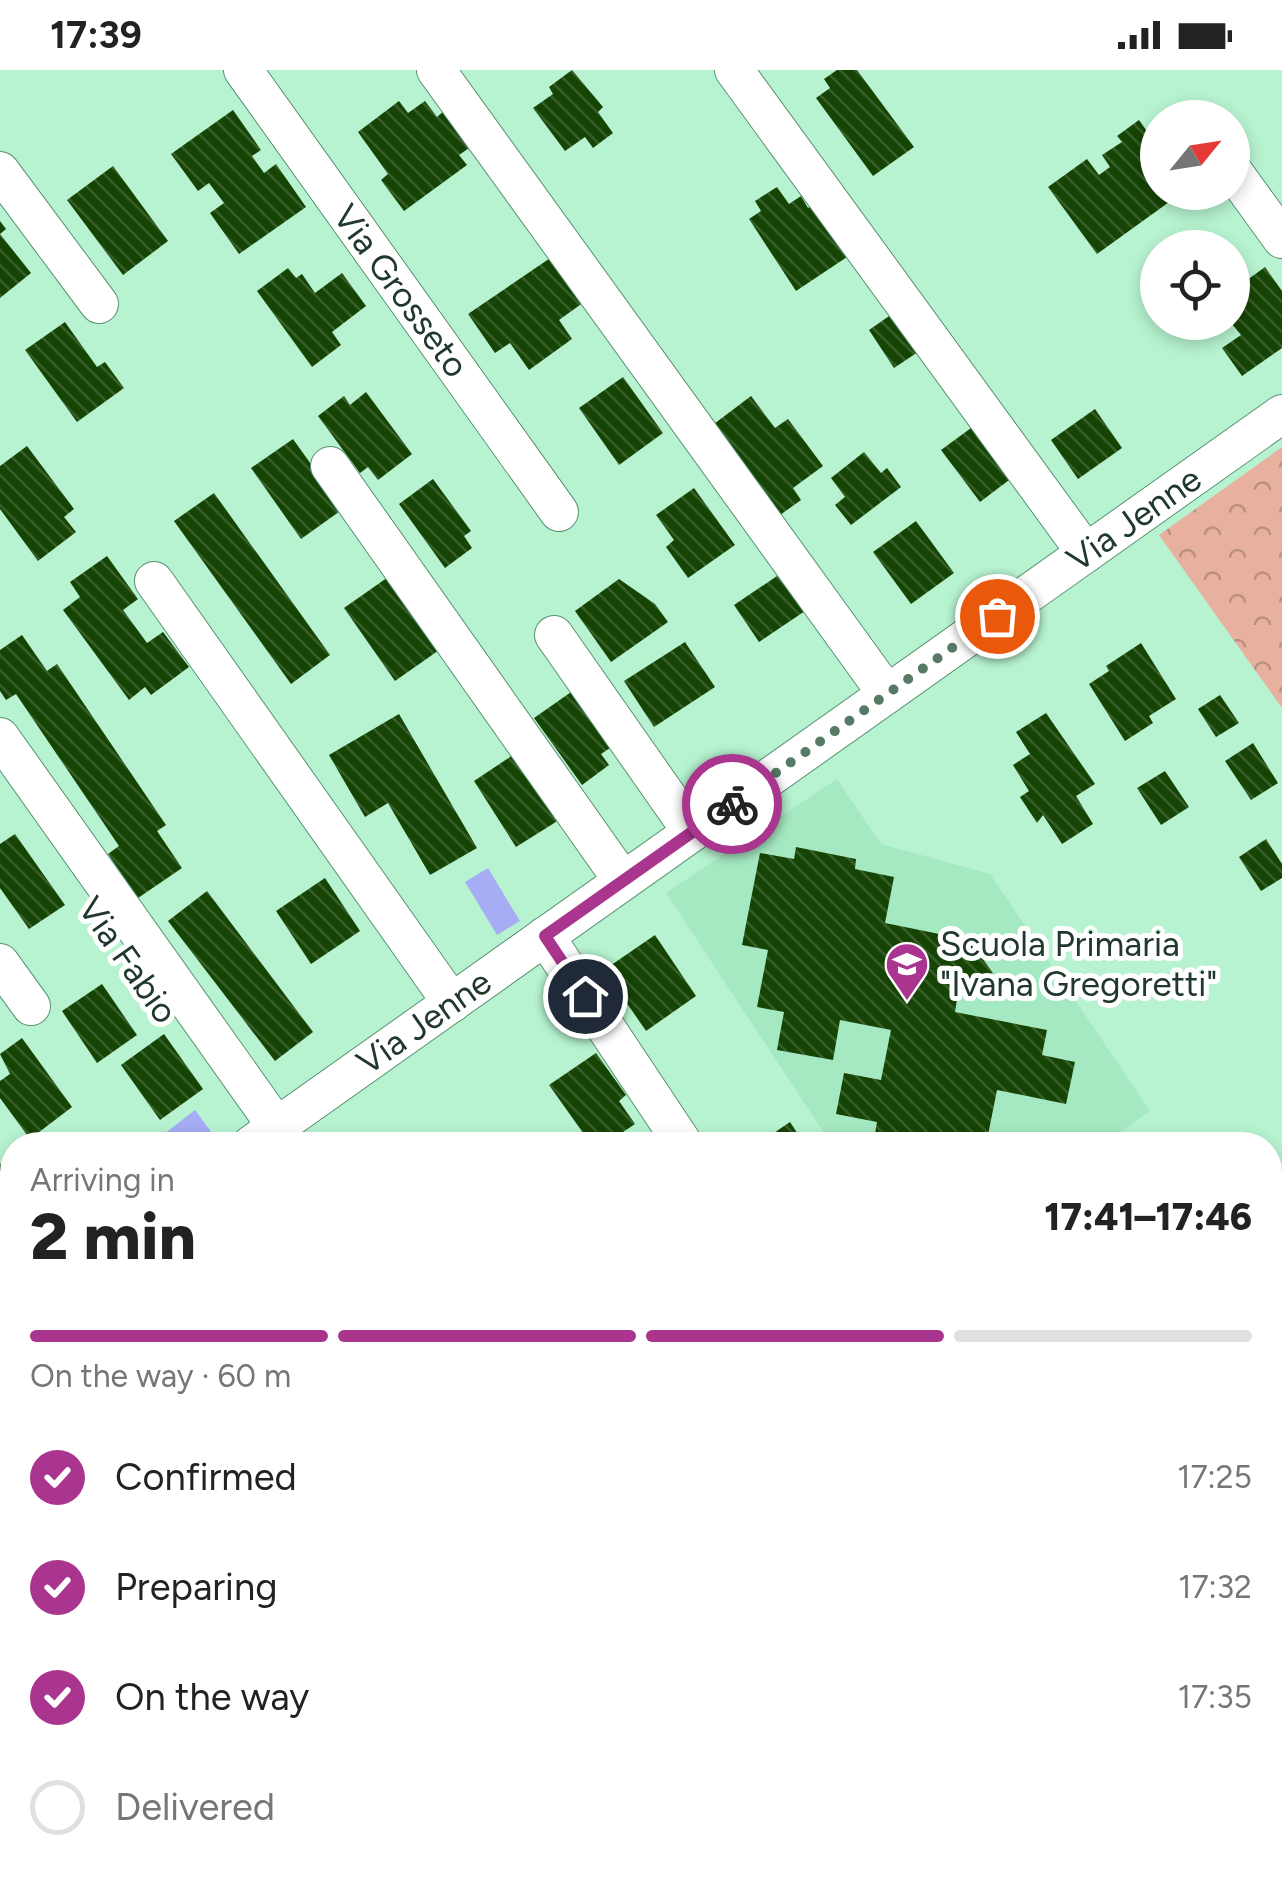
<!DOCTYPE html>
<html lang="en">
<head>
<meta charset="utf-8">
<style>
	body { margin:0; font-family:Figtree,sans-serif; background:#f2f2f2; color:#222; height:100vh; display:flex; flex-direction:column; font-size:38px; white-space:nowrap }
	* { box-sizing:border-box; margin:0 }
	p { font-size:32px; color:#767676 }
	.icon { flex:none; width:55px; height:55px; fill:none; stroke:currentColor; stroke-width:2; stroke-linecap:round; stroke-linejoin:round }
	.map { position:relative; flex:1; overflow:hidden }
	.side { position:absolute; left:0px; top:1062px; width:1282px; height:752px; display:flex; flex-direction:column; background:#fff; border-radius:40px 40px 0 0; box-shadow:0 5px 15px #0003 }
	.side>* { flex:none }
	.needle { width:65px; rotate:60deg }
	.controls { position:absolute; left:1140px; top:30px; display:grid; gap:20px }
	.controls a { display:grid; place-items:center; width:110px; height:110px; border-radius:50%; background:#fff; box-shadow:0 5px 15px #0003; font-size:50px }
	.pin { position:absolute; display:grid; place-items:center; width:85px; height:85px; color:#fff; margin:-42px; border:5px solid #fff; border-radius:50%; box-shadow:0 2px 10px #0007 }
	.courier { position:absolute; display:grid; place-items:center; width:100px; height:100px; margin:-50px; border:8px solid #aa358e; border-radius:50%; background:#fff; color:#222; box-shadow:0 2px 12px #0007 }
	.summary em { font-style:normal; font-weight:800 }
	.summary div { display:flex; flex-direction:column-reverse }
	.summary { display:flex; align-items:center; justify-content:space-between; height:170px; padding:0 30px }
	h1 { font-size:65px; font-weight:800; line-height:75px }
	.bar { display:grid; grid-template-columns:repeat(4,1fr); gap:15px 10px; align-content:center; height:120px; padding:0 30px }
	.bar i { height:12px; border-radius:8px; background:#e0e0e0 }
	.bar .active { background:#aa358e }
	.bar p { grid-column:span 4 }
	ol { padding:0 30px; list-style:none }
	li { display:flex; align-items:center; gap:30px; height:110px }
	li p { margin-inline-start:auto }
	li .icon { padding:10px; border-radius:50%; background:#aa358e; color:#fff; stroke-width:4 }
	li:last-child { color:#767676 }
	li i { width:55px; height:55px; border:5px solid #e0e0e0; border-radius:50% }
	.status { display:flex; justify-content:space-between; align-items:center; height:70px; padding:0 50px; background:#fff; direction:ltr }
	.status svg { height:28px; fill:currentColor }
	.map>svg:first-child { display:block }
	.built { fill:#a5e9c2 }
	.park { fill:url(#park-crowns) }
	.water { fill:#a6adf5 }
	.building { fill:url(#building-back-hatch) }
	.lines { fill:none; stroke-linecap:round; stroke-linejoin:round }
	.street-casing { stroke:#599272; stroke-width:40 }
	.street { stroke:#fff; stroke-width:38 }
	.done { stroke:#567a65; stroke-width:10; stroke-dasharray:0 18 }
	.route { stroke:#aa358e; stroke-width:12 }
	.labels { text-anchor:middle; stroke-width:10; stroke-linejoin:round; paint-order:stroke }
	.street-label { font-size:35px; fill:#21392c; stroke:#fff }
	.poi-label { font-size:35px; fill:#21392c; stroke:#fff; text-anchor:start }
</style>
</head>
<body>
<div class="status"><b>17:39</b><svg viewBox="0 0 49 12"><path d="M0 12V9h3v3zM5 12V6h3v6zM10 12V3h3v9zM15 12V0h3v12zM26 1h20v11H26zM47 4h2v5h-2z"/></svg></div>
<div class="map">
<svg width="1282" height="1813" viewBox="0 0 1282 1813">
	<defs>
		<pattern id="park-crowns" width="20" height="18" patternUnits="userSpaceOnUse" patternTransform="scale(2.5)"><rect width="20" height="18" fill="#e8b09e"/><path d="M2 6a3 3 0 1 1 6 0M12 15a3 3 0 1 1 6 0" fill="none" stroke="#bc9081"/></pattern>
		<pattern id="building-back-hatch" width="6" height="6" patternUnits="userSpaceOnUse" patternTransform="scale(2.5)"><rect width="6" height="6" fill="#164404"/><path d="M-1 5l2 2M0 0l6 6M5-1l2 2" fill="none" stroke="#375e2a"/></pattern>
	</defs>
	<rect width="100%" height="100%" fill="#b7f3d0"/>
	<polygon class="built" points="837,709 881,774 990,804 1150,1041 1101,1075 832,1075 666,823"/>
	<polygon class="park" points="1282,377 1282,638 1159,465"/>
	<g class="water">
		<polygon points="488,798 520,851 497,865 465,812"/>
		<polygon points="195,1040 212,1063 197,1075 158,1075 155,1071"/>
	</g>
	<g class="building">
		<polygon points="572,0 603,37 598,42 613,63 593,78 585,67 565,81 533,38 553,24 549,17"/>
		<polygon points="837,0 857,0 914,77 873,106 816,28 830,18 824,9"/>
		<polygon points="399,31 408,43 425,31 437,47 445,40 472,76 459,85 467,95 404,141 381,110 388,104 358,62"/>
		<polygon points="233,40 261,80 252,86 264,103 276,94 306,137 239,184 210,143 224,133 209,113 198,121 171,84"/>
		<polygon points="1139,50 1158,77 1158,122 1183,122 1097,184 1048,117 1087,89 1099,105 1110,97 1102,85 1122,72 1117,66"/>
		<polygon points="113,96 168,171 123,205 67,130"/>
		<polygon points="777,117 789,134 801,126 808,138 815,133 850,185 796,221 749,149 761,141 755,131"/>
		<polygon points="0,151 6,159 0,164 31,203 0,228"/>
		<polygon points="559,182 591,227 559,250 572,269 529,300 510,273 495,283 468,244"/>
		<polygon points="1265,197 1282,221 1282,278 1242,306 1222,278 1241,265 1232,254 1232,221"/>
		<polygon points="288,198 296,208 302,204 315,223 342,203 366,236 332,262 341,275 312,297 257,221"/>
		<polygon points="895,242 921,280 894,298 869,260"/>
		<polygon points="65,252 97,297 105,292 124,318 77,352 25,280"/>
		<polygon points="623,307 663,363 619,395 579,338"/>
		<polygon points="366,322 412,384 378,410 368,397 360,403 318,346 344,326 350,335"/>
		<polygon points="751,326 775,358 788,349 823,396 793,418 801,430 780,445 714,354"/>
		<polygon points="1095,339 1122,378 1078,409 1051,370"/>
		<polygon points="982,350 1021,401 980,432 941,380"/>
		<polygon points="293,369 343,439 301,469 251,398"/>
		<polygon points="27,376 74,439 64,447 76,462 38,491 0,439 0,396"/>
		<polygon points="864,382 881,403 887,398 901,417 851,455 835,435 845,427 831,408"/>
		<polygon points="433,409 471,461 464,466 472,478 445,498 399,434"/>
		<polygon points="694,418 735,475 688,508 666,477 674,470 656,445"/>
		<polygon points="214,423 330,585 291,614 174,451"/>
		<polygon points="916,451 954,503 911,534 873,482"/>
		<polygon points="107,486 138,529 123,540 147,573 163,562 189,597 151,625 145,617 129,630 63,540 80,527 70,512"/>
		<polygon points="780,504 805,541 759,572 734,535"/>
		<polygon points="391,505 442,578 395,611 344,538"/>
		<polygon points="619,509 655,534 668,552 611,592 575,541"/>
		<polygon points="22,565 47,601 57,594 166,755 157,761 182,798 138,828 108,784 119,776 16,624 6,630 0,621 0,580"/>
		<polygon points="685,572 715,617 654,657 624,611"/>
		<polygon points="1141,573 1176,629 1149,646 1153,653 1125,671 1089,614 1109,601 1106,596"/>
		<polygon points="574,620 613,676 601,684 609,695 582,715 534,648"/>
		<polygon points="1220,625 1239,653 1216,667 1198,639"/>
		<polygon points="1046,643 1095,714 1076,726 1093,754 1062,774 1043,745 1037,753 1020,727 1029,721 1013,695 1030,684 1016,662"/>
		<polygon points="399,644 477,778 430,805 388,733 365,747 329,685"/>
		<polygon points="1253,673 1278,713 1251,730 1225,691"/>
		<polygon points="516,683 559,750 516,777 474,711"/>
		<polygon points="1165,701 1189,737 1161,755 1137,718"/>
		<polygon points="15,764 65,835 29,859 0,818 0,774"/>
		<polygon points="1266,769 1282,794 1282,808 1261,821 1239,787"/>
		<polygon points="796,777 856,789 855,799 894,807 885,853 969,870 993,903 959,917 955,942 1047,960 1042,985 1075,992 1066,1034 997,1020 986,1075 873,1075 877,1052 836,1044 844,1003 881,1010 891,960 840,950 833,990 777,980 784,942 757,937 768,880 742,875 760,783 794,789"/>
		<polygon points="325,808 360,861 311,894 276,841"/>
		<polygon points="207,821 313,962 275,991 168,851"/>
		<polygon points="655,865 696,926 646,961 604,900"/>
		<polygon points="102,914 137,965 97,993 62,941"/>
		<polygon points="164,964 203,1019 160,1050 121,995"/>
		<polygon points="22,968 72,1037 30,1069 0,1028 0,1011 10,1004 0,984"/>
		<polygon points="596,983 626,1025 619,1031 635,1054 620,1064 628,1075 575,1075 586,1067 549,1015"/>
		<polygon points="790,1052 805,1075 756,1075"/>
		<polygon points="0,1093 10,1106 0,1113"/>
		<polygon points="12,1353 12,1421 0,1402 0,1362"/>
		<polygon points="0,1447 12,1464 12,1626 0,1607"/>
		<polygon points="1270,1584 1282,1602 1282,1612 1270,1620"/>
		<polygon points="0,1648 12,1667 12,1736 0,1744"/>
		<polygon points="1282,1795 1282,1813 1240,1813 1257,1802 1267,1805"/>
		<polygon points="80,1802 120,1802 128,1813 65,1813"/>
		<polygon points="1043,1802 1100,1802 1107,1813 1051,1813"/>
	</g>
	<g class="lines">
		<g class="street-casing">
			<g id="street">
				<polyline points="243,0 559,442"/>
				<polyline points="436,0 887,624"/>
				<polyline points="734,0 1086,483"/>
				<polyline points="1232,100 1282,169"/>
				<polyline points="0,101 99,234"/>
				<polyline points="330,396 623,811"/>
				<polyline points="154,511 452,933"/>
				<polyline points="554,565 692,762"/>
				<polyline points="0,667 277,1057"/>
				<polyline points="545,866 684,1075"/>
				<polyline points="0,893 31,936"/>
				<polyline points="251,1075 1282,344"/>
				<polyline points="0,1253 12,1244"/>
				<polyline points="0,1283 12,1300"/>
				<polyline points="360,1802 367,1813"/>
				<polyline points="1168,1802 1175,1813"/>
			</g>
		</g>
		<use href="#street" class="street"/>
	</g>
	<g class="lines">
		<polyline class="done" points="732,734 997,546"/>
		<polyline class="route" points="585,926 545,866 732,734"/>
	</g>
	<defs>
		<g id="school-pin" transform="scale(2.25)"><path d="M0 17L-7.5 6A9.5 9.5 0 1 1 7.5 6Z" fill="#aa358e" stroke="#fff"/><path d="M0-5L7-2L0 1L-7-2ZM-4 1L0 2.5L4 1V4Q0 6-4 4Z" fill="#fff"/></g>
	</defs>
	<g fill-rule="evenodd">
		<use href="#school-pin" x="907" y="894"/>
	</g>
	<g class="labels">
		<g class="street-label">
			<text transform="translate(401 221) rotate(54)" y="12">Via Grosseto</text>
			<text transform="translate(1134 449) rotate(-35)" y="12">Via Jenne</text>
			<text transform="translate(128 890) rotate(55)" y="12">Via Fabio</text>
			<text transform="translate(424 952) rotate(-35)" y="12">Via Jenne</text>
		</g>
		<g class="poi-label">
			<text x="940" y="886">Scuola Primaria<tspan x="940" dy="40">"Ivana Gregoretti"</tspan></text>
		</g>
	</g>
</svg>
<div class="controls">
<a><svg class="needle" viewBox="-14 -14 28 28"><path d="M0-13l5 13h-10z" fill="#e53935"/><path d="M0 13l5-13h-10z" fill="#767676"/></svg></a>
<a><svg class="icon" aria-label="locate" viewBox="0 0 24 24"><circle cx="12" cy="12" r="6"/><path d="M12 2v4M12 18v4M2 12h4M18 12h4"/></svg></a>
</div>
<div class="pin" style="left:997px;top:546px;background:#ea580c"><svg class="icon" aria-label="bag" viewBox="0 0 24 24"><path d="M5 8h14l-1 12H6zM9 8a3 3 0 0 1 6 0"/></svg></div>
<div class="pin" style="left:585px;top:926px;background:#1f2937"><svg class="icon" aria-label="home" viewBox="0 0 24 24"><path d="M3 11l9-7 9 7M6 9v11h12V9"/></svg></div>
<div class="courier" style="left:732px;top:734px"><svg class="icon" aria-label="bike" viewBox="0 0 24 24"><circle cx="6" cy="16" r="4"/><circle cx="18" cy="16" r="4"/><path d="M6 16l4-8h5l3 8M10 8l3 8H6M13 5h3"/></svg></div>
<section class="side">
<div class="summary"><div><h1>2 min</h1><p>Arriving in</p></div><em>17:41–17:46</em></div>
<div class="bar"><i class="active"></i><i class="active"></i><i class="active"></i><i></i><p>On the way · 60 m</p></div>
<ol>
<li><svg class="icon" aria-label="check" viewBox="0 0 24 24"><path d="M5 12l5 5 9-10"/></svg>Confirmed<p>17:25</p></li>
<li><svg class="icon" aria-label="check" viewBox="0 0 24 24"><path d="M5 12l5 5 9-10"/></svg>Preparing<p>17:32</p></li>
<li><svg class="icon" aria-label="check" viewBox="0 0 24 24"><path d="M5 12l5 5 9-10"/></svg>On the way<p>17:35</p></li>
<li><i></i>Delivered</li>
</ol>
</section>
</div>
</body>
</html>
